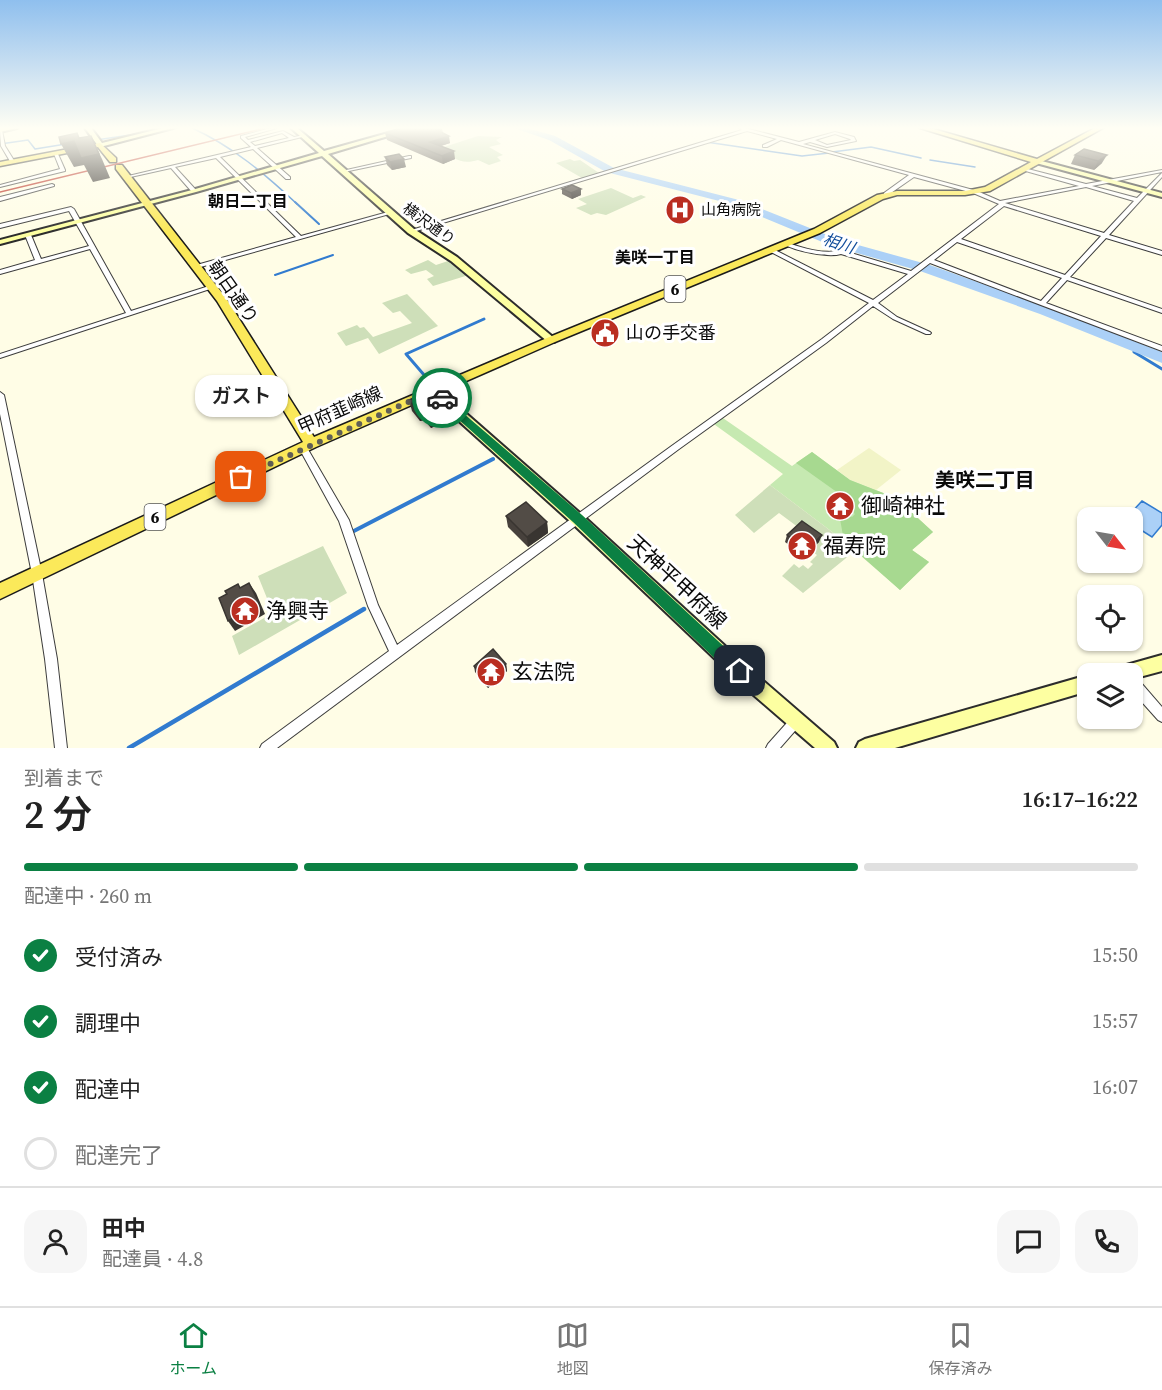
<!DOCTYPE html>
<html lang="ja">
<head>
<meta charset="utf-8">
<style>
	body { margin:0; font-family:"Source Serif 4","Noto Sans JP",serif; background:#f6f6f6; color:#222; height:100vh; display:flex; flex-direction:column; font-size:22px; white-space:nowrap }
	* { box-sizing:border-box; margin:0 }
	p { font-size:20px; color:#767676 }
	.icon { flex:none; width:33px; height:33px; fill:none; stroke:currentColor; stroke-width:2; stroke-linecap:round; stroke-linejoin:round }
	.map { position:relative; height:748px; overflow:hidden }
	.drawer { display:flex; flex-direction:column; background:#fff; flex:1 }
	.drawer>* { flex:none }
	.needle { width:39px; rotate:121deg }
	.buttons { position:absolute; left:1077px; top:507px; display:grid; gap:12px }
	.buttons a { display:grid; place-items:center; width:66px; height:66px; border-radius:12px; background:#fff; box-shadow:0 2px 4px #0004; font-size:30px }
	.pin { position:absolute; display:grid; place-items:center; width:51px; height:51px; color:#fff; margin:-26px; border-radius:12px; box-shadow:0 3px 9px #0006 }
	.courier { position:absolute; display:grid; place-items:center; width:60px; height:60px; margin:-30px; border:4px solid #0b8043; border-radius:50%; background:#fff; color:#222; box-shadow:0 2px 8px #0007 }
	.bubble { position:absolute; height:42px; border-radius:18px; background:#fff; box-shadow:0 2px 4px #0004; font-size:20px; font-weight:600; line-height:42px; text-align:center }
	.headline em { font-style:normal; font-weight:600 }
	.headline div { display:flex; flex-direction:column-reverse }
	.headline { display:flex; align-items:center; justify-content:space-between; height:102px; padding:0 24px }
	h1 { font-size:39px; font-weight:600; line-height:45px }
	.bar { display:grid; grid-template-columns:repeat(4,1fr); gap:9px 6px; align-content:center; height:72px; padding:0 24px }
	.bar i { height:8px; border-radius:4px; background:#e0e0e0 }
	.bar .on { background:#0b8043 }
	.bar p { grid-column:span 4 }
	.line { display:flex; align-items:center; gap:15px; padding:0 24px; border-top:2px solid #e0e0e0 }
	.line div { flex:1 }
	.round { display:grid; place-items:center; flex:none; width:63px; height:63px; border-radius:18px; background:#f6f6f6 }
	ol { padding:0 24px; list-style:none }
	li { display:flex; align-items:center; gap:18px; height:66px }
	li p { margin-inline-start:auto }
	li .icon { padding:6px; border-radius:50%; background:#0b8043; color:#fff; stroke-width:4 }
	li:last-child { color:#767676 }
	li i { width:33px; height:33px; border:3px solid #e0e0e0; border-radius:50% }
	.menu { display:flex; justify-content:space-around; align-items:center; height:84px; border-top:2px solid #e0e0e0; background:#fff; font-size:16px; color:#767676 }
	.menu a { display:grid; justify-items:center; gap:3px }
	.menu .on { color:#0b8043 }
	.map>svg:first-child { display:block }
	.farmland { fill:#f2f4c7 }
	.green { fill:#c6e9b1 }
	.forest { fill:#a7d990 }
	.cemetery { fill:#cedfb9 }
	.water { fill:#abd0f7; stroke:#317bcf; stroke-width:1.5 }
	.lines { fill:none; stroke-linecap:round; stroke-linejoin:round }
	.stream-far4 { stroke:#317bcf; stroke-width:1.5 }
	.stream-far3 { stroke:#317bcf; stroke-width:2 }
	.stream-far2 { stroke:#317bcf; stroke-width:3 }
	.stream-far1 { stroke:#317bcf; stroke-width:4 }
	.stream { stroke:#317bcf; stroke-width:4.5 }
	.river { fill:#abd0f7; fill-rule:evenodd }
	.street-casing { stroke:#3d3d3d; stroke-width:2 }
	.secondary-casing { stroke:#2c2c2c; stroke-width:4 }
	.primary-casing { stroke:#1b1b1b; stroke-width:3 }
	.street { fill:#fff; fill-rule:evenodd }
	.secondary { fill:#fdffa1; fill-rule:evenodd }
	.primary { fill:#fbe95a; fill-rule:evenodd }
	.rail { stroke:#ba2e21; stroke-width:1.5 }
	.wall { fill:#47413c }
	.shaded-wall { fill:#393531 }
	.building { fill:#524c46; stroke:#393531; stroke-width:1.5 }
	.route { fill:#0b8043 }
	.done { stroke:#605f57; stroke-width:6; stroke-dasharray:0 10.8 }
	.labels { text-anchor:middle; stroke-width:6; stroke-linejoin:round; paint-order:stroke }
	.far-poi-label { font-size:15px; fill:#0a0a0a; stroke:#fff; text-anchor:start }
	.far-street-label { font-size:15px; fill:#0a0a0a; stroke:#fff }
	.far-neighbourhood-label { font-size:16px; font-weight:bold; fill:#0a0a0a; stroke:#fff }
	.far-water-label { font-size:16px; font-style:italic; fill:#134e9c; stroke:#fff }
	.shield { fill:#fff; stroke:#545454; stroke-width:1.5 }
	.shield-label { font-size:16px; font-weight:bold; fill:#0a0a0a }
	.street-label { font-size:18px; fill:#0a0a0a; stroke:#fff }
	.poi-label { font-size:18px; fill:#0a0a0a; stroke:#fff; text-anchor:start }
	.neighbourhood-label { font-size:20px; font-weight:bold; fill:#0a0a0a; stroke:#fff }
	.near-poi-label { font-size:21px; fill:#0a0a0a; stroke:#fff; text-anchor:start }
	.near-street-label { font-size:21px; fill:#0a0a0a; stroke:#fff }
</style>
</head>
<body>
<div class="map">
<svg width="1162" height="748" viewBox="0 0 1162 748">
	<rect width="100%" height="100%" fill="#fffde6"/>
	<polygon class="farmland" points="869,448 901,470 876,490 850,480 837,470"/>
	<polygon class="green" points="720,416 792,466 812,452 850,480 896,498 933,532 912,550 929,562 900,590 856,550 770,485 783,474 711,422"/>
	<polygon class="forest" points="812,452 850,480 896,498 933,532 912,550 929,562 900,590 844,541 840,519 846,513 852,517 855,514 850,510 855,505 796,463"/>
	<g class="cemetery">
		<path d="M478,136l24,1 -6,3 5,4 -12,3 14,8 -6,2 4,4 -12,4 -11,-5c-16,5 -25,-1 -37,-12z"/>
		<polygon points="570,159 574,161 580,160 599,173 582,178 556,163"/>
		<polygon points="611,188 633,198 641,195 646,197 606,215 597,213 591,215 576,208 587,204 578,199"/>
		<polygon points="454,259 472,274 433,286 427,279 434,276 426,270 411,274 405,270 428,260 436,265"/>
		<polygon points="407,294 438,326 379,354 368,338 346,346 337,333 357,325 360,328 364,327 373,337 412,323 400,311 393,313 382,303"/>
		<polygon points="770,485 856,550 803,593 782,576 794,564 799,568 803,565 808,569 813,564 810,562 817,555 810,550 818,542 779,513 754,533 735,515"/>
		<polygon points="323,546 347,593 239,655 232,636 273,613 258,576"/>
	</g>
	<polygon class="water" points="1142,501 1162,513 1162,525 1152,537 1133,525 1132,518 1127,517"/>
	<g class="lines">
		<g class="stream-far4">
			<path d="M192,128c40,18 73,46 105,76"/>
			<polyline points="146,135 178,128"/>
			<polyline points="96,140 130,135"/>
			<polyline points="706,142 802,156 829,153"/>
			<polyline points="0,144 28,140 35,149 66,144"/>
			<polyline points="832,152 871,147 921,158"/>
			<polyline points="930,160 975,167"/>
		</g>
		<g class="stream-far3">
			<polyline points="295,202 319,224"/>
			<polyline points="275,275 333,255"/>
		</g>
		<g class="stream-far2">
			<polyline points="1134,347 1134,352 1162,369"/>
			<polyline points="431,383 406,354 484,319"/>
		</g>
		<polyline class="stream-far1" points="350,533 493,459"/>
		<polyline class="stream" points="129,748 364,609"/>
		<polygon class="river" points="514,128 527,128 555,136 614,168 739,200 840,240 930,265 1050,308 1162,352 1162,363 1040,314 920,271 832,246 731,204 606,172 549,140"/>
		<g class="street-casing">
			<g id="street">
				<path d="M271,128h6l-32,9 3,3 35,-9 11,6 10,-2 2,1 -49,12 33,29v2h-4l-33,-30 -33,8 81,79 87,-24 5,1 -196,55h-4v-2l103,-29 -80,-79 -41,9 21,23v2h-4l-21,-24 -45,10 -2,-1 127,-30 -10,-9v-2zM282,133l7,5 -34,8 -5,-4z"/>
				<path d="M739,128h6l54,14 36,-10 19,5 2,4 -29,6 -17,-5 -7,2 174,47 23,10 79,-15 -57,-16v-1l2,-1 62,16 76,-14v2l-70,14 45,12 25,-25v4l-53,58 53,16v4l-56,-17 -36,39 92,32v4l-95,-33 -21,23 116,43v5l-232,-88 -52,40 19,14 33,15 1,1 -1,1h-4l-33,-15 -20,-13 -47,37 -147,106 -402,299h-17l2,-4 127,-93 -21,-45 -29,-85 -40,-73 1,-2h6l43,74 29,85 19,40 276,-200 149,-106 47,-36 -100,-52v-2h4l100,51 35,-26 -67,-20c-13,4 -46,-3 -58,-10l3,-2c15,6 39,13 55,8l70,21 88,-67 -26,-11 -59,-16 -26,18h-4v-2l25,-18 -128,-35 -14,7h-4v-2l14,-6 -30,-8 -334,101 -2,1 -3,-2 334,-101zM835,134l15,5 1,1 -24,5 -12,-5zM1086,187l48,14 -30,32 -99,-30zM1004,206l97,30 -36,39 -104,-36zM957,242l105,36 -21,23 -107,-41z"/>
				<polygon points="0,129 2,130 5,146 15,162 15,163 11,163 1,146"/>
				<polygon points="54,153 58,154 65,170 65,171 0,187 0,185 60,169 54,154"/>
				<polygon points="409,156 411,156 411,158 344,172 342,171"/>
				<polygon points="52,184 54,185 54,186 0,201 0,197"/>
				<polygon points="71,207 74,209 131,311 209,286 213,286 214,287 213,288 0,358 0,354 126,313 90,249 0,274 0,270 35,260 25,235 26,234 30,234 31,235 41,259 89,246 69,211 0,228 0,224"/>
				<polygon points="0,392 4,395 42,574 57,659 67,748 55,748 45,659 32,574 0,414"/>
				<polygon points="1132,675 1136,677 1162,707 1162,722 1158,720 1132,691"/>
				<polygon points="797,714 801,716 803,720 801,724 780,748 766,748 768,744 793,716"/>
			</g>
		</g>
		<g class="secondary-casing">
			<g id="secondary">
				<polygon points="0,128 17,128 0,132"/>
				<polygon points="85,128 91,128 102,143 163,128 173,128 100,147 98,146"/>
				<polygon points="291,128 297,128 324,151 406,128 415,128 328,154 414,229 457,257 554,338 556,340 554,342 548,342 451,261 408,233 322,156 196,192 0,244 0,240 192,190 319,153"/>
				<polygon points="1038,160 1162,193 1162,197 1036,163 1036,161"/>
				<polygon points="433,387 437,388 582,515 761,679 834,742 837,748 815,748 749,691 572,523 429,394 428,391 429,388"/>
				<polygon points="1162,655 1162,671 1132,679 1132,674 1115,674 1117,668 1123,666"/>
				<polygon points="1088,675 1088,691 895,748 856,748 859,742 865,739"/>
			</g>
		</g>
		<g class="primary-casing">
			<g id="primary">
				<polygon points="920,128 930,128 1037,159 1095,128 1103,128 990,191 965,195 897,195 883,199 820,233 555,342 316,447 0,599 0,583 303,442 217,301 116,169 116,165 122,165 226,298 314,437 547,338 814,229 877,195 897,191 965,191 985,187 1031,162"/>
				<polygon points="100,143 116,158 116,162 110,162 98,147 0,166 0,162"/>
			</g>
		</g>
		<use href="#street" class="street"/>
		<use href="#secondary" class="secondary"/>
		<use href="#primary" class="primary"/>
		<polyline class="rail" points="0,192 265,128"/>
	</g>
	<g class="wall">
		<polygon points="442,129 443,133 450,143 441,146 455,159 443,164 387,140 385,133"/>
		<polygon points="1084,149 1102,163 1094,170 1071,164 1075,155"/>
		<polygon points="385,157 406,167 392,170 387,165"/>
		<polygon points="562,189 581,195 572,199 562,194"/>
		<polygon points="409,400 445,410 447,420 431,428 424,420 420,421 412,411"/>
		<polygon points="506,516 547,522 548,533 528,547 508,527"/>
		<polygon points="787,535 819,542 804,556 785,542"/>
		<polygon points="506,664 507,671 488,688 475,672 474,666"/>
	</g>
	<g class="shaded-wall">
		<polygon points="91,136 102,159 110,178 93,182 84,165 74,167 61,144 74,141 89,156"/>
		<polygon points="449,136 450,143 431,149 430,142"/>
		<polygon points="454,151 455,159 443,164 442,156"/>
		<polygon points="1107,155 1102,163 1094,170 1098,161"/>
		<polygon points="404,159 406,167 392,170 390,162"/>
		<polygon points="581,189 581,195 572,199 571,193"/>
		<polygon points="421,409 424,420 420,421 418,410"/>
		<polygon points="445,410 447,420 431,428 429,418"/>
		<polygon points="547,522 548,533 528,547 527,537"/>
		<polygon points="822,535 819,542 804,556 807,549"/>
		<polygon points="249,583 256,593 265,614 235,631 228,621"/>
		<polygon points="506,664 507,671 488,688 486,681"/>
	</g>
	<g class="building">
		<polygon points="402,128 442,129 437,130 449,136 430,142 454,151 442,156 385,133"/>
		<polygon points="77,133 79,138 91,136 99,154 81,158 74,141 61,144 59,137"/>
		<polygon points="1084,149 1107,155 1098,161 1075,155"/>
		<polygon points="399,154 404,159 390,162 385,157"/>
		<polygon points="572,185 581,189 571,193 562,189"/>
		<polygon points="429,391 445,410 429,418 421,409 418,410 409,400"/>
		<polygon points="526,502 547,522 527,537 506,516"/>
		<polygon points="802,521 822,535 807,549 787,535"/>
		<polygon points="249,583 259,603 228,621 219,598 227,594 225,591 238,584 240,588"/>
		<polygon points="493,649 506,664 486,681 474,666"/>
	</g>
	<linearGradient id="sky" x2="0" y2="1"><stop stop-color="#8fbfee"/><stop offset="0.55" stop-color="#fffef4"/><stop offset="1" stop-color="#fffef4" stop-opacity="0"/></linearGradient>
	<rect width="1162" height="233" fill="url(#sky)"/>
	<polygon class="route" points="442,395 582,515 745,666 747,671 745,677 740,679 734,677 573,522 438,401 437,398"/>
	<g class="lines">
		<polyline class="done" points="241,477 433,391 442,398"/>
	</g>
	<defs>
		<g id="hospital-disc" transform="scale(1.5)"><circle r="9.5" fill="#ba2e21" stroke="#fff"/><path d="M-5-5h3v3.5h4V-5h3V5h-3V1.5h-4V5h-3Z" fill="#fff"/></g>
		<g id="civic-disc" transform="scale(1.5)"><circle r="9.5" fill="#ba2e21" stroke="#fff"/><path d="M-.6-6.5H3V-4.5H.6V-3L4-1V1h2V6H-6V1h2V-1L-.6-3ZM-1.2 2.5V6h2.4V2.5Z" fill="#fff"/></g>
		<g id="temple-disc" transform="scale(1.5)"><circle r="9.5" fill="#ba2e21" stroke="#fff"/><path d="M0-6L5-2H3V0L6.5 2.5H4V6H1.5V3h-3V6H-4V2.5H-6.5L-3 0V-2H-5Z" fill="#fff"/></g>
	</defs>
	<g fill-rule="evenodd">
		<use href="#hospital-disc" x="680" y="210"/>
		<use href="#civic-disc" x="605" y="333"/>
		<use href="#temple-disc" x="840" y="506"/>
		<use href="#temple-disc" x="802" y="546"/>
		<use href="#temple-disc" x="245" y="611"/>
		<use href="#temple-disc" x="491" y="672"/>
	</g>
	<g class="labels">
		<g class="far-poi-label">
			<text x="701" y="215">山角病院</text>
		</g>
		<g class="far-street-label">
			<text transform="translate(429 224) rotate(36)" y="5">横沢通り</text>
		</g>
		<g class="far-neighbourhood-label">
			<text x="248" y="207">朝日二丁目</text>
			<text x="655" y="263">美咲一丁目</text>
		</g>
		<g class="far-water-label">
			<text transform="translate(839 243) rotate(18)" y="6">相川</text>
		</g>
		<g class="shield">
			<rect x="664.5" y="276" width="21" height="26" rx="4.5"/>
			<rect x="144.5" y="504" width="21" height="26" rx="4.5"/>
		</g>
		<g class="shield-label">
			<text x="675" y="295">6</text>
			<text x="155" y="523">6</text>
		</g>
		<g class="street-label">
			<text transform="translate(233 292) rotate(55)" y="6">朝日通り</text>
			<text transform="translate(340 410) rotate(-24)" y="6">甲府韮崎線</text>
		</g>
		<g class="poi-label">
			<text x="626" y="339">山の手交番</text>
		</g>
		<g class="neighbourhood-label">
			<text x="985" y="487">美咲二丁目</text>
		</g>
		<g class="near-poi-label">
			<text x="861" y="513">御崎神社</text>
			<text x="823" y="553">福寿院</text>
			<text x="266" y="618">浄興寺</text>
			<text x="512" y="679">玄法院</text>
		</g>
		<g class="near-street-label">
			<text transform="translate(677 582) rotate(43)" y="7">天神平甲府線</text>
		</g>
	</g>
</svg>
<div class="buttons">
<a><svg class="needle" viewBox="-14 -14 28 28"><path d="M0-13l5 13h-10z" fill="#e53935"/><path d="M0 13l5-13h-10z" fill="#767676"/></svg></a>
<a><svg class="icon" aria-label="locate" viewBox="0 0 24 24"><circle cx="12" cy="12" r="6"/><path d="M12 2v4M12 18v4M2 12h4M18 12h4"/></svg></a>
<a><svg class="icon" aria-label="layers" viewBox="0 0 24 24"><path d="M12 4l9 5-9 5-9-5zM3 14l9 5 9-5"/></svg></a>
</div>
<div class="pin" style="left:241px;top:477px;background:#ea580c"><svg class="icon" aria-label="bag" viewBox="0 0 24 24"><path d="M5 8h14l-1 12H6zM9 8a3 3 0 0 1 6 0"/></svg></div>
<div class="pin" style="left:740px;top:671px;background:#1f2937"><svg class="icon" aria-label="home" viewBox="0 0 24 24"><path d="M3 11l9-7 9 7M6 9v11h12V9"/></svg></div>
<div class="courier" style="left:442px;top:398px"><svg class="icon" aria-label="car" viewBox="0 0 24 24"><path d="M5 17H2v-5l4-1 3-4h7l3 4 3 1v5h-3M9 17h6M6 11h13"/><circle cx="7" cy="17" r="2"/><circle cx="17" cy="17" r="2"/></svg></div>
<div class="bubble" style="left:195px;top:375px;width:93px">ガスト</div>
</div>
<section class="drawer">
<div class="headline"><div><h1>2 分</h1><p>到着まで</p></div><em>16:17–16:22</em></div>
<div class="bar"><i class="on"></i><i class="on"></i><i class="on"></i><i></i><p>配達中 · 260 m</p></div>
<ol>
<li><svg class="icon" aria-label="check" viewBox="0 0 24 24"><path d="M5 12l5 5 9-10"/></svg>受付済み<p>15:50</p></li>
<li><svg class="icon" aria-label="check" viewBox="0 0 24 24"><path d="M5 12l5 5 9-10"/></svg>調理中<p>15:57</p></li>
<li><svg class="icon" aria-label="check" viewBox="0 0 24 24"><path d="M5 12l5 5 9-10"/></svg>配達中<p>16:07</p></li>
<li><i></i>配達完了</li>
</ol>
<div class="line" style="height:108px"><a class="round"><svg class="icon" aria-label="person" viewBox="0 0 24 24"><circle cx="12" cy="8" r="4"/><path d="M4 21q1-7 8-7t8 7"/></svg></a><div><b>田中</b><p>配達員 · 4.8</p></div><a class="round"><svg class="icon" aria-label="chat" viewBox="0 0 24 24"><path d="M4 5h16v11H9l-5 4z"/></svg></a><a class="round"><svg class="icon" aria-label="phone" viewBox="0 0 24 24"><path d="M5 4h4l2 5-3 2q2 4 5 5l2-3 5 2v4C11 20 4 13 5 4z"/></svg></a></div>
</section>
<nav class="menu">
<a class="on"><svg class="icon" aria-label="home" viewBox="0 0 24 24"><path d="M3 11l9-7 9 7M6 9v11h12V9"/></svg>ホーム</a>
<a><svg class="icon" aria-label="map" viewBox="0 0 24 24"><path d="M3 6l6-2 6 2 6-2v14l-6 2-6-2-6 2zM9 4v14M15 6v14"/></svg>地図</a>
<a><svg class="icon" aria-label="saved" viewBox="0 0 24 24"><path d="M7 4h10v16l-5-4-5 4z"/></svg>保存済み</a>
</nav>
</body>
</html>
